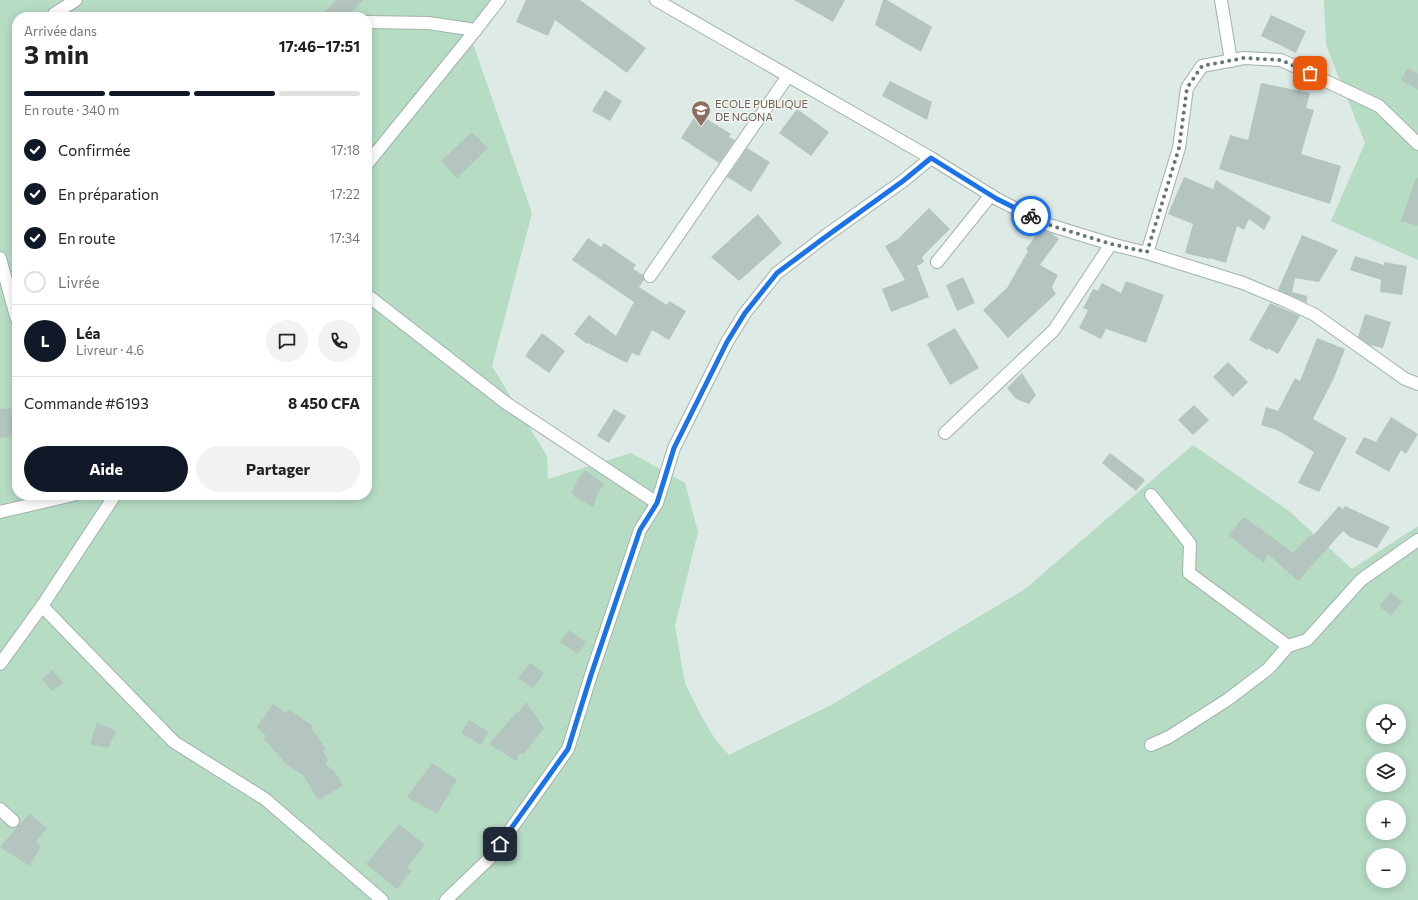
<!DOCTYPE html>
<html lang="fr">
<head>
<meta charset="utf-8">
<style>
	body { margin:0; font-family:Commissioner,sans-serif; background:#f2f2f2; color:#222; height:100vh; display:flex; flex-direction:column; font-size:15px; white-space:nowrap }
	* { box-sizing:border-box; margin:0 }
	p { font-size:13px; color:#767676 }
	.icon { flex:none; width:22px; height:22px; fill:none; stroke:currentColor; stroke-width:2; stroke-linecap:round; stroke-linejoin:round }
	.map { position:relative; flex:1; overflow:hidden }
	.details { position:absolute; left:12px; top:12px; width:360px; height:488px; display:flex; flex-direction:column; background:#fff; border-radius:16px; box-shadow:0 2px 10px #0003 }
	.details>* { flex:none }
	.fabs { position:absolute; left:1366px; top:704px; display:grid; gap:8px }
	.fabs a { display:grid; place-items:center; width:40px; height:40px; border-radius:50%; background:#fff; box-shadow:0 2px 10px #0003; font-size:20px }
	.pin { position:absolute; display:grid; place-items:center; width:34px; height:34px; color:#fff; margin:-17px; border-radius:8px; box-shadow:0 2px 6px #0006 }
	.courier { position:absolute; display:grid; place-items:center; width:40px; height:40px; margin:-20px; border:3px solid #1a73e8; border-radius:50%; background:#fff; color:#222; box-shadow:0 1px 5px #0007 }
	.overview em { font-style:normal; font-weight:700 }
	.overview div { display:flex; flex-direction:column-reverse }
	.overview { display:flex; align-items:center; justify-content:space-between; height:68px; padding:0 12px }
	h1 { font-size:26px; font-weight:700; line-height:30px }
	.bar { display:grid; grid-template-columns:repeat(4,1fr); gap:6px 4px; align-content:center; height:48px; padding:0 12px }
	.bar i { height:5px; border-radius:3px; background:#e0e0e0 }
	.bar .on { background:#111827 }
	.bar p { grid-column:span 4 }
	.line { display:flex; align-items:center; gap:10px; padding:0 12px; border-top:1px solid #e0e0e0 }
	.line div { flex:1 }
	.round { display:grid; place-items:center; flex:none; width:42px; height:42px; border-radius:21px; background:#f2f2f2 }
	ol { padding:0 12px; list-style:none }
	li { display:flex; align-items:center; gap:12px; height:44px }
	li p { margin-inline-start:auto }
	li .icon { padding:4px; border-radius:50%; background:#111827; color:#fff; stroke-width:4 }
	li:last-child { color:#767676 }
	li i { width:22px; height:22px; border:2px solid #e0e0e0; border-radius:50% }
	.primary-button { display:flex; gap:8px; margin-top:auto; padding:8px 12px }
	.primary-button a { flex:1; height:46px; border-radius:24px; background:#111827; color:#fff; font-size:16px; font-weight:700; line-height:46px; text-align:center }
	.primary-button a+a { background:#f2f2f2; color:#222 }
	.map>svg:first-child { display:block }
	.green { fill:#b6dcc4; fill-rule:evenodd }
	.building { fill:#b4c5bf }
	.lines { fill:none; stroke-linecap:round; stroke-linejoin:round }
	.minor-casing { stroke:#a1b2ad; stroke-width:14 }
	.minor { stroke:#fff; stroke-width:12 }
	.done { stroke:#627873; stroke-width:4; stroke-dasharray:0 7.2 }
	.route { stroke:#1a73e8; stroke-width:5 }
	.labels { text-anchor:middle; stroke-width:3; stroke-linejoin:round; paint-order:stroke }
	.education-label { font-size:11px; fill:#785e54; stroke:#eef7f3; text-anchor:start }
</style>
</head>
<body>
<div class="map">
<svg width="1418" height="900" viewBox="0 0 1418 900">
	<rect width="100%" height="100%" fill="#deeae6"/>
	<g class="green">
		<path d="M0,0h499l-28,38 61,175 -40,153 55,90 1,23 83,-26 54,30 13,49 -23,94 10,57 17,34 13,22 14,16 102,-50 194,-116 168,-144 96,66 63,58 66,-43v374h-1418zM17,17h350v478h-350zM1373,711h26v26h-26zM1373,759h26v26h-26zM1373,807h26v26h-26zM1373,855h26v26h-26z"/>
		<polygon points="1324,0 1418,0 1418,260 1331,221 1365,143 1326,45"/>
	</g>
	<g class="building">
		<polygon points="336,0 363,0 347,17 320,17"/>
		<polygon points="526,0 580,0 646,48 627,73 555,20 548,36 516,22"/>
		<polygon points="794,0 845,0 833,22"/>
		<polygon points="883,0 887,0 932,27 921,52 875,25"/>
		<polygon points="1271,15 1306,31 1296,53 1261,36"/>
		<polygon points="1408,68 1418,74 1418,90 1401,80"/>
		<polygon points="890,81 932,102 927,120 882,96"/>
		<polygon points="1261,83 1310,93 1306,108 1314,110 1301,154 1341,166 1330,204 1219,169 1230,135 1248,140"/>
		<polygon points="605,90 622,101 610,121 592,111"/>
		<polygon points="797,109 829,132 811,156 779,133"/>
		<polygon points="697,113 731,134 729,137 735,140 719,163 681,138"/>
		<polygon points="472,132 488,148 457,178 441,161"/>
		<polygon points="747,148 770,162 751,192 727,177"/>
		<polygon points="1184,177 1213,189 1216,180 1271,217 1264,230 1249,219 1244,230 1237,226 1226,263 1209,258 1209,259 1185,253 1193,224 1168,214"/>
		<polygon points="1416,178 1418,178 1418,226 1401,221"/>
		<polygon points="929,208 950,229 922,257 924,262 917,266 929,297 891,312 882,289 905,280 885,246 898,239"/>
		<polygon points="758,214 782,243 739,281 711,257"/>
		<polygon points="1040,230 1051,233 1059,239 1040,265 1058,275 1052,287 1056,294 1008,338 983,310 1007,288 1028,251 1026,249"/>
		<polygon points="1302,235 1338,250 1319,282 1295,278 1292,292 1307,296 1307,303 1278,290"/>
		<polygon points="588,238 601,247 604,243 636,265 633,269 643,275 644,280 639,287 667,305 669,301 686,311 669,340 652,330 639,356 632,353 627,363 588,343 587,344 574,334 589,315 616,336 634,302 572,260"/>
		<polygon points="1355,256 1384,265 1384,262 1407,266 1402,295 1380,292 1381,280 1350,270"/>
		<polygon points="963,277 975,303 957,311 946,285"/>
		<polygon points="1126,281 1164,295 1146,343 1106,329 1101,339 1079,328 1088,310 1083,308 1093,289 1098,291 1102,283 1121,293"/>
		<polygon points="1270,303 1300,316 1278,354 1268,348 1267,350 1249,340"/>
		<polygon points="1365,314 1391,322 1383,348 1369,345 1358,337"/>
		<polygon points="955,328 979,368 950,385 927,344"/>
		<polygon points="542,333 565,351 549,373 525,356"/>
		<polygon points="1317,338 1345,349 1334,378 1313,419 1347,438 1319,492 1298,483 1314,452 1277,430 1261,425 1266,407 1278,411 1295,378 1300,381"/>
		<polygon points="1228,362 1248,382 1233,397 1213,377"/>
		<polygon points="1022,373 1036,395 1029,404 1016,399 1007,388"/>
		<polygon points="1194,405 1209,420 1193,435 1178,420"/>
		<polygon points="16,408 17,436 0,438 0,409"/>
		<polygon points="614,409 626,416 609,443 597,436"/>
		<polygon points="1391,417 1418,434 1406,454 1401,450 1389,472 1355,453 1364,437 1376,442"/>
		<polygon points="1110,453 1145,480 1136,491 1102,463"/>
		<polygon points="585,470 604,484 598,493 593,507 575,497 572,492 578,479"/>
		<polygon points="1339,506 1343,509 1345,506 1390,527 1377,548 1350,537 1343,531 1298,581 1268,554 1264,563 1228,535 1244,517 1293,553 1310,535 1312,537"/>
		<polygon points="1391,592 1402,602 1391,616 1379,606"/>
		<polygon points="568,630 586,642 578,654 560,642"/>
		<polygon points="530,663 544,673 533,688 518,678"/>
		<polygon points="53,670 63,683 52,691 42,679"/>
		<polygon points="526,702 544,728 524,754 520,753 516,761 489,744 517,712 518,713"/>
		<polygon points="273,704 286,713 289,709 313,726 311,728 326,749 323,752 328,760 325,764 335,772 343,786 318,800 303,775 287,765 263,738 266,736 257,727"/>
		<polygon points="469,720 489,732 481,745 461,733"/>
		<polygon points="97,722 116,731 108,748 90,744"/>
		<polygon points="432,763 457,780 437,814 407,797"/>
		<polygon points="30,814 47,828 36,842 41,846 30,866 0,847 20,824"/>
		<polygon points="399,824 425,845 407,867 411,871 397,889 366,864"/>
	</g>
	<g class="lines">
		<g class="minor-casing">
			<g id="minor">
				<polyline points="656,0 931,158 997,199 1043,223 1111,244 1147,253 1243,283 1286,301 1315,315 1405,379 1418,384"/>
				<polyline points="1221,0 1231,61"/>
				<polyline points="54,17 54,14 76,0"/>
				<polyline points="367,22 428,23 476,30"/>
				<polyline points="367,164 470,37 499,0"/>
				<polyline points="1147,253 1179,148 1187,88 1202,66 1244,58 1281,60 1379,106 1418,144"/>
				<polyline points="0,258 17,320"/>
				<polyline points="937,262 991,195"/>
				<polyline points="650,276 788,76"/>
				<polyline points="367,295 506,403 657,503"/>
				<polyline points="945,433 1054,330 1111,244"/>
				<polyline points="1151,495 1190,544 1189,573 1288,646 1307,640 1361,580 1418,540"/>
				<polyline points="0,512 73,495"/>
				<polyline points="42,606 174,742 265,799 382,900"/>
				<polyline points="0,664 42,606 115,495"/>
				<polyline points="1151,745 1169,737 1227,700 1268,669 1288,646"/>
				<polyline points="0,809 13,821"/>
				<polyline points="446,900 491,857 568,749 591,675 640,530 657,503 674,448 727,342 745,313 777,273 824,237 903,181 931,158"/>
			</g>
		</g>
		<use href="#minor" class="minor"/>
	</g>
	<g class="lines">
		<polyline class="done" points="1031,216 1043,223 1111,244 1147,252 1179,148 1187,88 1202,66 1244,58 1281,60 1310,73"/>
		<polyline class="route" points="500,844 568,749 591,675 640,530 657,503 674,448 727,342 745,313 777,273 824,238 903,181 931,158 997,199 1031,216"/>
	</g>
	<defs>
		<g id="school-pin" transform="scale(1)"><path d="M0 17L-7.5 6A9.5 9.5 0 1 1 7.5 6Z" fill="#8d6e63" stroke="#eef7f3"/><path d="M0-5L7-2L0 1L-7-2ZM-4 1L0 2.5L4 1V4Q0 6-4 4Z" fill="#fff"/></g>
	</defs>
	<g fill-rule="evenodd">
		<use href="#school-pin" x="701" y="110"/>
	</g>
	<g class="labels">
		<g class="education-label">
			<text x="715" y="108">ECOLE PUBLIQUE<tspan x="715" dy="13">DE NGONA</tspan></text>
		</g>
	</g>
</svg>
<div class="fabs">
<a><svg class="icon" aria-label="locate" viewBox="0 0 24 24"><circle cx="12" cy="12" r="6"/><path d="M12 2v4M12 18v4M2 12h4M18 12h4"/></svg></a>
<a><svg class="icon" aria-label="layers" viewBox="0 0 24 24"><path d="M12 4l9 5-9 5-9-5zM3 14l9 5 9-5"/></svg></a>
<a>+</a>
<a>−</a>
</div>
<div class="pin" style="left:1310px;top:73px;background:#ea580c"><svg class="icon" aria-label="bag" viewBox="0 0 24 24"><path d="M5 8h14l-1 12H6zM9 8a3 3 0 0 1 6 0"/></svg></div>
<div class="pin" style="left:500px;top:844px;background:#1f2937"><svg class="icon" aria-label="home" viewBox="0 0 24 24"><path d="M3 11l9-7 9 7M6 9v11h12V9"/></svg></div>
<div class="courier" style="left:1031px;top:216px"><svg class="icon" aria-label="bike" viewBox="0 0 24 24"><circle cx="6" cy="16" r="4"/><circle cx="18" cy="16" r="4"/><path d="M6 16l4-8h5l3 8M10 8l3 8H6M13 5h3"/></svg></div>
<section class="details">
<div class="overview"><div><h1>3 min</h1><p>Arrivée dans</p></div><em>17:46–17:51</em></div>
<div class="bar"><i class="on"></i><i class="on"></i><i class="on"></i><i></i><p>En route · 340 m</p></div>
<ol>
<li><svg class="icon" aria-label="check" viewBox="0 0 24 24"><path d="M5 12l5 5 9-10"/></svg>Confirmée<p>17:18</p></li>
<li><svg class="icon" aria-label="check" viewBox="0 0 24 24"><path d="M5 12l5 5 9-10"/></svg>En préparation<p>17:22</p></li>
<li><svg class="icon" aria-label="check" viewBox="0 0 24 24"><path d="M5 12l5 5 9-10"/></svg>En route<p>17:34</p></li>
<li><i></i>Livrée</li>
</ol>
<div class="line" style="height:72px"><b class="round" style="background:#111827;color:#fff">L</b><div><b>Léa</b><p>Livreur · 4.6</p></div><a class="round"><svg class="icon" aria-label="chat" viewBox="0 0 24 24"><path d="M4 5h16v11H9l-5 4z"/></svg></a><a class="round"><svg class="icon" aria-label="phone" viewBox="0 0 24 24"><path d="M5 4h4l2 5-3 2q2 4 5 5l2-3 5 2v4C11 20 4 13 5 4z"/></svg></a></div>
<div class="line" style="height:52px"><div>Commande #6193</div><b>8 450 CFA</b></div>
<div class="primary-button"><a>Aide</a><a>Partager</a></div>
</section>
</div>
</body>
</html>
